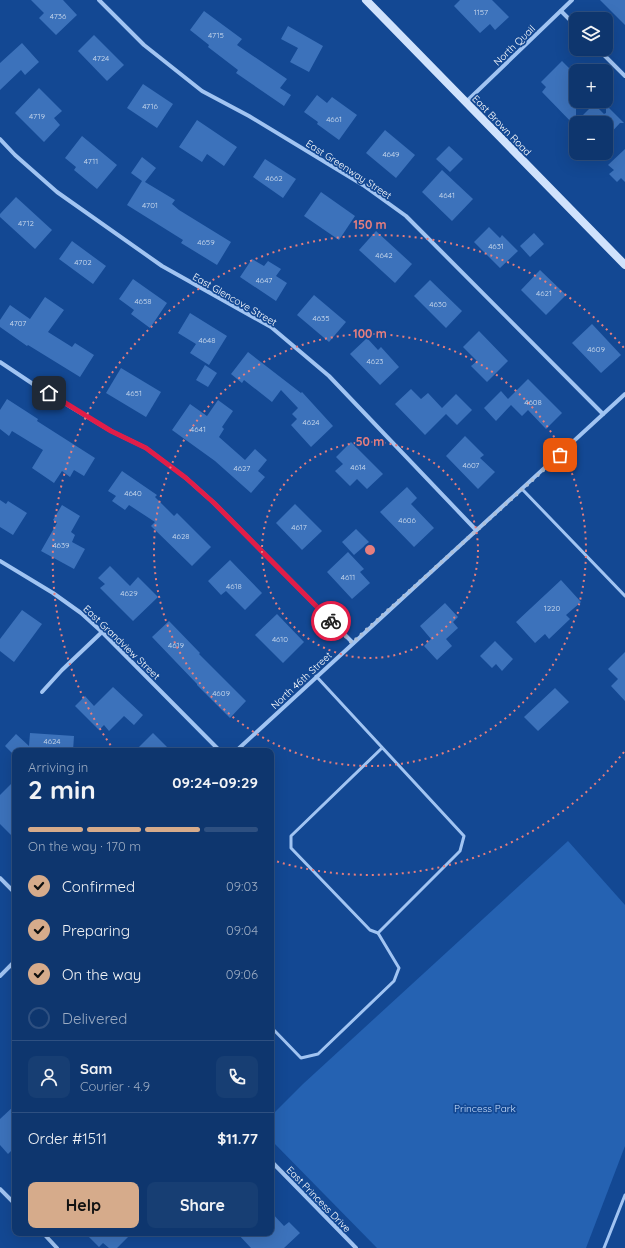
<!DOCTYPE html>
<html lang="en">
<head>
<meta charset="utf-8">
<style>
	body { margin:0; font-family:Quicksand,sans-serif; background:#173e73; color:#f1f3f6; height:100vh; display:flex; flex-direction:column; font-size:15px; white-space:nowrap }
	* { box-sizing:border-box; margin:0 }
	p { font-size:13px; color:#9babc2 }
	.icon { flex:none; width:22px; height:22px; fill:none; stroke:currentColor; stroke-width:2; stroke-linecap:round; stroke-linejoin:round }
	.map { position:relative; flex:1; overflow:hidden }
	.panel { position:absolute; left:12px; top:748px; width:262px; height:488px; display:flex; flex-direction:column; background:#0e366e; border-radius:8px; box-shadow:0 4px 16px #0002,0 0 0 1px #2e5081 }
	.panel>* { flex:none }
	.buttons { position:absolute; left:569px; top:12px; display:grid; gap:8px }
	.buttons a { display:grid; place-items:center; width:44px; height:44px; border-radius:8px; background:#0e366e; box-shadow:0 4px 16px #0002,0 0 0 1px #2e5081; font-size:20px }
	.pin { position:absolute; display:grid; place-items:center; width:34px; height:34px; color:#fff; margin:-17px; border-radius:8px; box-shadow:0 2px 6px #0006 }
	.courier { position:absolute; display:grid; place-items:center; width:40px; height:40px; margin:-20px; border:3px solid #e11d48; border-radius:50%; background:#fff; color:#222; box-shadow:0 1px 5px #0007 }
	.overview em { font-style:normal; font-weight:700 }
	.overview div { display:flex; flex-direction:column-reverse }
	.overview { display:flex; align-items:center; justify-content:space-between; height:68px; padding:0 16px }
	h1 { font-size:26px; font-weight:700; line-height:30px }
	.bar { display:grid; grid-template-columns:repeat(4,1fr); gap:6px 4px; align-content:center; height:48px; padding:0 16px }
	.bar i { height:5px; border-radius:3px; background:#2e5081 }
	.bar .on { background:#d6ab8b }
	.bar p { grid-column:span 4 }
	.line { display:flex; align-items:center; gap:10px; padding:0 16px; border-top:1px solid #2e5081 }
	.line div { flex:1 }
	.round { display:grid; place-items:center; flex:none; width:42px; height:42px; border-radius:8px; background:#173e73 }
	ol { padding:0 16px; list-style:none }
	li { display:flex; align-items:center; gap:12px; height:44px }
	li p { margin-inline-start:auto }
	li .icon { padding:4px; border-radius:50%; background:#d6ab8b; color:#111; stroke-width:4 }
	li:last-child { color:#9babc2 }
	li i { width:22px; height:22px; border:2px solid #2e5081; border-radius:50% }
	.primary-button { display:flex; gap:8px; margin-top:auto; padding:8px 16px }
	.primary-button a { flex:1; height:46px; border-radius:8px; background:#d6ab8b; color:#111; font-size:16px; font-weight:700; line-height:46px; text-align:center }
	.primary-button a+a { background:#173e73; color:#f1f3f6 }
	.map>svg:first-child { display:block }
	.green { fill:#2562b2 }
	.building { fill:#3c72bb }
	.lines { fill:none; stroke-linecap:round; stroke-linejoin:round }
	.lane { stroke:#a1c4f2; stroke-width:3 }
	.street { stroke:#a1c4f2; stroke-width:4 }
	.secondary { stroke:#d0e2fc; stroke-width:8 }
	.done { stroke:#acbfd9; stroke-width:4; stroke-dasharray:0 7.2 }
	.route { stroke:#e11d48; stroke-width:5 }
	.ring { fill:none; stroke:#e67e7e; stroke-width:2; stroke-dasharray:2 4 }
	.labels { text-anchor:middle; stroke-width:3.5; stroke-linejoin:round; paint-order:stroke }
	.number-label { font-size:8px; fill:#cedcee }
	.street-label { font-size:10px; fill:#fff; stroke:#134893 }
	.park-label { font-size:10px; fill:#c9dffd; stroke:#134893 }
	.centre { fill:#e67e7e; stroke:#134893; stroke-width:2 }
	.ring-label { font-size:12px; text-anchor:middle; font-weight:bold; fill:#e67e7e; stroke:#134893; stroke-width:3.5; stroke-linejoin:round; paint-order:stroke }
</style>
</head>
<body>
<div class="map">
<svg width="625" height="1248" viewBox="0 0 625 1248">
	<rect width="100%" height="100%" fill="#134893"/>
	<polygon class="green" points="568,841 625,905 625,1146 586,1248 377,1248 271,1140 271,1116 303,1084"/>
	<g class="building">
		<polygon points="31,0 63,0 77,15 56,35 39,18 44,13"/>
		<polygon points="460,0 492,0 509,17 495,30 490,24 480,33 454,6"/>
		<polygon points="600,0 625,0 625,25"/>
		<polygon points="204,11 242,39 237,45 287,79 280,88 291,95 284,106 236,73 238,70 208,47 209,45 190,30"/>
		<polygon points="288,26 323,46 309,72 290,62 298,48 281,39"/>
		<polygon points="94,35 124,65 107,81 78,51"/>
		<polygon points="22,43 39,62 25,75 21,70 0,90 0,63"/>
		<polygon points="562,61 576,75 576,122 594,104 604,114 606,113 606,105 624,123 620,123 606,138 606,123 576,123 576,127 542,92 546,87 541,82"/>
		<polygon points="143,84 173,104 157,128 127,108"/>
		<polygon points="39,88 62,111 54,118 60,125 44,142 15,113"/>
		<polygon points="317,95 327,103 332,97 357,115 339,140 317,124 318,122 304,112"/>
		<polygon points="197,120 237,147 224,166 207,154 202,162 179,147"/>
		<polygon points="385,130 415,155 396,178 366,153"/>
		<polygon points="82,136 117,165 97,189 74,170 76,167 65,158"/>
		<polygon points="449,146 463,159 450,172 436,159"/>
		<polygon points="625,149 625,182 621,178 617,182 609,174 614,170 608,165"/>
		<polygon points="142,157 156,168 145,182 175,200 172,204 179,210 231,242 217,265 181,243 183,240 127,205 142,181 131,173"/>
		<polygon points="265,159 296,179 283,198 253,177"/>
		<polygon points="442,170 473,199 452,221 422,192"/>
		<polygon points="321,192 355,216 339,240 304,216"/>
		<polygon points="16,197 52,230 35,249 0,217 0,214"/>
		<polygon points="489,227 500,238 502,235 518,251 500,268 474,242"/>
		<polygon points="376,231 412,264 395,283 359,250"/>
		<polygon points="534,233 544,244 530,257 520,246"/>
		<polygon points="72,241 106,266 93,284 59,259"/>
		<polygon points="252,259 264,266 268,261 281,269 276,276 287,283 276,301 240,277"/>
		<polygon points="540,270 566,295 546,315 521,290"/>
		<polygon points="133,279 167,303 150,328 131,314 134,310 119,299"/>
		<polygon points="430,280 462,311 446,328 414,296"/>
		<polygon points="314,295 346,322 329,342 297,315"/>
		<polygon points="45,297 64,310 48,332 72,347 75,343 94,355 80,377 28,345 27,346 0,327 0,320 10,305 30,319"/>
		<polygon points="190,313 227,336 209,365 190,353 196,344 178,333"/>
		<polygon points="592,324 621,355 601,373 572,343"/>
		<polygon points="479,331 508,361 487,382 471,366 477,361 463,347"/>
		<polygon points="367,338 378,350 381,347 399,367 380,385 350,354"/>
		<polygon points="248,352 301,393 302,392 333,426 311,447 291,425 297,419 292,414 298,408 281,390 272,402 244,380 242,383 231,374"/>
		<polygon points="205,365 217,373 208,387 196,380"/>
		<polygon points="121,368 161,392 146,417 106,393"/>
		<polygon points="528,379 562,413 546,429 528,410 522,416 511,405 496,421 484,408 501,391 508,399"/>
		<polygon points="411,389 421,399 428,393 442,408 456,394 472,410 457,425 446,414 425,435 395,404"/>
		<polygon points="7,399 38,419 37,421 95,458 84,476 74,470 70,477 62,471 54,483 32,468 43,450 12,431 9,436 0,429 0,410"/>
		<polygon points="218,400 233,411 222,427 224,429 219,437 245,460 255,449 267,460 258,471 265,477 251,493 215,461 172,430 190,404 207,416"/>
		<polygon points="465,436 484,455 480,458 495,472 478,489 446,456"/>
		<polygon points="351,442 383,474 367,489 357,479 350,486 335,471 343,464 336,457"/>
		<polygon points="122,471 157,495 155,497 174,516 177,513 211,547 192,566 151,526 155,522 129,505 125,510 112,501 116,496 108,491"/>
		<polygon points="407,487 417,498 411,504 434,528 414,547 380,512"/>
		<polygon points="0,500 6,504 8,501 27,513 13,535 0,527"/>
		<polygon points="295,504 322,531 302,550 276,523"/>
		<polygon points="62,505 80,516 71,532 75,535 72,542 85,549 74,569 41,551 57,523 53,520"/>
		<polygon points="356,529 369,542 354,555 342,542"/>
		<polygon points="348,552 364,569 360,572 370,583 352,599 327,572"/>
		<polygon points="230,560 262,593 245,610 226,591 221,595 208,581"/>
		<polygon points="110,566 130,586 138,577 158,597 133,621 100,588 105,584 98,578"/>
		<polygon points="561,580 581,602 566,615 570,619 549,639 545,634 535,643 516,622"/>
		<polygon points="445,603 458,617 453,622 458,628 446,639 452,646 437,660 424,646 431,639 420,626"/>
		<polygon points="22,610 42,624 14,662 0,651 0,639"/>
		<polygon points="277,614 304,642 283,663 255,635"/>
		<polygon points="169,621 200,653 199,654 246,701 230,718 197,685 197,684 152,637"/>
		<polygon points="495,641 513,659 502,671 496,664 492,668 480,656"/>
		<polygon points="625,652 625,701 611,686 618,679 608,669"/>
		<polygon points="113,687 143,715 134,725 124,716 109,731 104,725 99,730 75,706 85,696 94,706"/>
		<polygon points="555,688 569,702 538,731 524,717"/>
		<polygon points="30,733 74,736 73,751 15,751 15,756 5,746 16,734 29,746"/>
		<polygon points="153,733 171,751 135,751"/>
		<polygon points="15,780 15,839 0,824 0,795"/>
		<polygon points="15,1105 15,1147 8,1154 0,1145 0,1119"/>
		<polygon points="271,1212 284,1226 289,1222 300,1233 284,1248 251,1248 237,1233 271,1233"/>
		<polygon points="85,1233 132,1233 117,1248 109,1248 103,1243 99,1247"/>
	</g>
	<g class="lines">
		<g class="lane">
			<polyline points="522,489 625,596"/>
			<polyline points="316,676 464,836 460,851 378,933 370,930 291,848 291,836 382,748"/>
			<polyline points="271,1027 301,1058 318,1054 394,981 399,968 378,933"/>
			<polyline points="604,1248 625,1195"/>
		</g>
		<g class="street">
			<polyline points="99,0 144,45 202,91 249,116 363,185 406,216 603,414"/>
			<polyline points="561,11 576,26"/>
			<polyline points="598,49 625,76"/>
			<polyline points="466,102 572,0"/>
			<polyline points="0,139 15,155 57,192 162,266 271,327 329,376 476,530"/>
			<polyline points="0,362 36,386 111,431 146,448 186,478 214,503 353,643"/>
			<polyline points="0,561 53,593 81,613 102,632 220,751"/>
			<polyline points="42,692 62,670 102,632"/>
			<polyline points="236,751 625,394"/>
			<polyline points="0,878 15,893"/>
			<polyline points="0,976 15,961"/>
			<polyline points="271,1161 356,1248"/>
			<polyline points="0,1189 15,1204"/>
			<polyline points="43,1233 57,1248"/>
		</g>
		<polyline class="secondary" points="366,0 625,265"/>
	</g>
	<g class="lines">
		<polyline class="done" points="331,621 352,643 560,455"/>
		<polyline class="route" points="49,393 111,431 146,448 186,478 214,503 331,621"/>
	</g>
	<g class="ring">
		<circle cx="370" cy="550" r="108"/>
		<circle cx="370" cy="550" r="216"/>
		<path d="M624 752A325 325 0 0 1 272 860M114 750A325 325 0 0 1 624 348"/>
	</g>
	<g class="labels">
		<g class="number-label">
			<text x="481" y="15">1157</text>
			<text x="58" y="19">4736</text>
			<text x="216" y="38">4715</text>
			<text x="101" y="61">4724</text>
			<text x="150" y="109">4716</text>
			<text x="37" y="119">4719</text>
			<text x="334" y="122">4661</text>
			<text x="391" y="157">4649</text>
			<text x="91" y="164">4711</text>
			<text x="274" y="181">4662</text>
			<text x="447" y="198">4641</text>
			<text x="150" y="208">4701</text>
			<text x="26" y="226">4712</text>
			<text x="206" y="245">4659</text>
			<text x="496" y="249">4631</text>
			<text x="384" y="258">4642</text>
			<text x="83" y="265">4702</text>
			<text x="264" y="283">4647</text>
			<text x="544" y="296">4621</text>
			<text x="143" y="304">4658</text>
			<text x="438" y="307">4630</text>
			<text x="321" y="321">4635</text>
			<text x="18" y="326">4707</text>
			<text x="207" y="343">4648</text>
			<text x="596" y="352">4609</text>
			<text x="375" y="364">4623</text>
			<text x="134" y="396">4651</text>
			<text x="533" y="405">4608</text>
			<text x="311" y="425">4624</text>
			<text x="198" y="432">4641</text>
			<text x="471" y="468">4607</text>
			<text x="358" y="470">4614</text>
			<text x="242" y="471">4627</text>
			<text x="133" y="496">4640</text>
			<text x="407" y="523">4606</text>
			<text x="299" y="530">4617</text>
			<text x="181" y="539">4628</text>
			<text x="61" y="548">4639</text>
			<text x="348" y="580">4611</text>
			<text x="234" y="589">4618</text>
			<text x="129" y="596">4629</text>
			<text x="552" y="611">1220</text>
			<text x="280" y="642">4610</text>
			<text x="176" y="648">4619</text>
			<text x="221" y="696">4609</text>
			<text x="52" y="744">4624</text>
		</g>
		<g class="street-label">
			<text transform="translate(514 45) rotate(-44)" y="4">North Quail</text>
			<text transform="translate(502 125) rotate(46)" y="4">East Brown Road</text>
			<text transform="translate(349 169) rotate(33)" y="4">East Greenway Street</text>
			<text transform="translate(235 299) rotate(30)" y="4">East Glencove Street</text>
			<text transform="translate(122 642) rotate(44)" y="4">East Grandview Street</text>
			<text transform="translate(301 680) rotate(-43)" y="4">North 46th Street</text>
			<text transform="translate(319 1199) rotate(46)" y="4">East Princess Drive</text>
		</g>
		<g class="park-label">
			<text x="485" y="1112">Princess Park</text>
		</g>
	</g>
	<circle cx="370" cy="550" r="6" class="centre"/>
	<g class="ring-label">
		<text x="370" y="229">150 m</text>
		<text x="370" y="338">100 m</text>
		<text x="370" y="446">50 m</text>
	</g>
</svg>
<div class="buttons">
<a><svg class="icon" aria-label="layers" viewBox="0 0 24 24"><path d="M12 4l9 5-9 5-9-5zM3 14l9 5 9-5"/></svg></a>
<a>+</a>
<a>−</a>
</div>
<div class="pin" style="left:560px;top:455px;background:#ea580c"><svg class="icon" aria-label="bag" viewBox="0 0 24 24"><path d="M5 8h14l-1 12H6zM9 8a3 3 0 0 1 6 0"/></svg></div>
<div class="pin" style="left:49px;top:393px;background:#1f2937"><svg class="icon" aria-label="home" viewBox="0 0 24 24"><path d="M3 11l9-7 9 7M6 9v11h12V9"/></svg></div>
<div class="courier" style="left:331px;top:621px"><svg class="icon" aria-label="bike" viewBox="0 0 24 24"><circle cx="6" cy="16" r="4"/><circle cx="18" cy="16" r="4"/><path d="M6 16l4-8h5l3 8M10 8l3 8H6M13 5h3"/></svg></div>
<section class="panel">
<div class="overview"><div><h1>2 min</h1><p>Arriving in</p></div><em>09:24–09:29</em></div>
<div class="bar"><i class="on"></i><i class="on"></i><i class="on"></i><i></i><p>On the way · 170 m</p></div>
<ol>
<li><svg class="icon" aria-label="check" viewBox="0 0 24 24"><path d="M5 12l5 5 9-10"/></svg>Confirmed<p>09:03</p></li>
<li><svg class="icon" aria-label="check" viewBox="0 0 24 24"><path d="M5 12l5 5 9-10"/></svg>Preparing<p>09:04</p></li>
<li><svg class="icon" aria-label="check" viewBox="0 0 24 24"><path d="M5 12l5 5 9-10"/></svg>On the way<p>09:06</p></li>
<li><i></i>Delivered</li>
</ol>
<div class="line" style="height:72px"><a class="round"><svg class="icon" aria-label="person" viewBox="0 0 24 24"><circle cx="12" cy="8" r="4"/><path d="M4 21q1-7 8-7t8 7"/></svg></a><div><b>Sam</b><p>Courier · 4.9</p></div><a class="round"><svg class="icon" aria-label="phone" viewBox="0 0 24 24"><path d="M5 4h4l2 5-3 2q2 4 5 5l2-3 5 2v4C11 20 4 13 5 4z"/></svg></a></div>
<div class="line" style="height:52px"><div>Order #1511</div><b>$11.77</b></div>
<div class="primary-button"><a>Help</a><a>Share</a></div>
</section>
</div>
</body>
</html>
